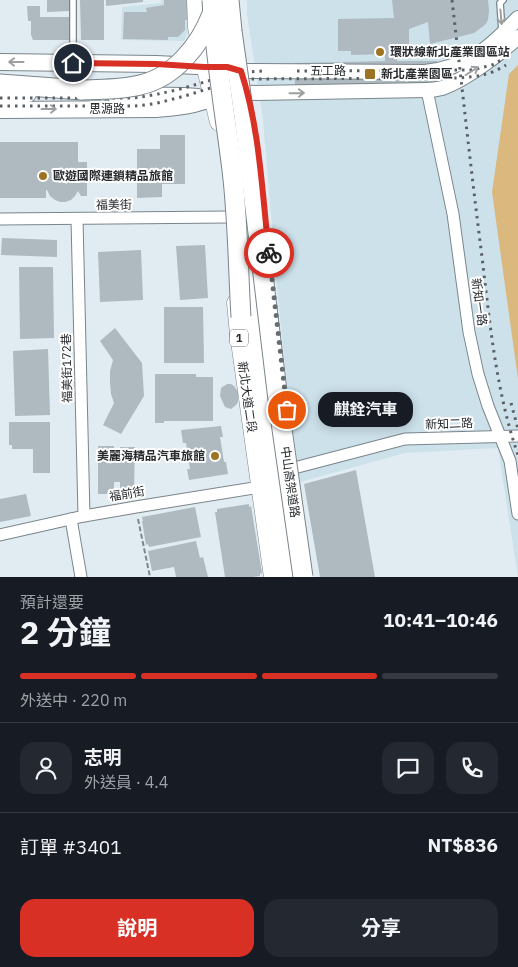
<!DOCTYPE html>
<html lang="zh-TW">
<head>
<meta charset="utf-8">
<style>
	body { margin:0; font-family:"IBM Plex Sans","Noto Sans TC",sans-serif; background:#242831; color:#f1f3f6; height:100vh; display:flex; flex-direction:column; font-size:19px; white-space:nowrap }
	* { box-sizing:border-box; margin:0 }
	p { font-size:16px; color:#9ea1a6 }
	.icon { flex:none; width:28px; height:28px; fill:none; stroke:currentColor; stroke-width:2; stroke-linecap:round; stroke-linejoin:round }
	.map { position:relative; height:577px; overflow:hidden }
	.sheet { display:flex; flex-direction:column; background:#171b24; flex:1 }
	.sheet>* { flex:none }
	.pin { position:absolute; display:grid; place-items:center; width:42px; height:42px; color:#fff; margin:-21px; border:2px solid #fff; border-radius:50%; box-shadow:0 1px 5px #0007 }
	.courier { position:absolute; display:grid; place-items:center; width:50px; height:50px; margin:-25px; border:4px solid #d93025; border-radius:50%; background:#fff; color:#222; box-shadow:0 1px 6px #0007 }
	.bubble { position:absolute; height:35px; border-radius:15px; background:#171b24; box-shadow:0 2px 12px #0003; font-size:16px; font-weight:700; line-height:35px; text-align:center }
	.overview em { font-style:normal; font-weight:700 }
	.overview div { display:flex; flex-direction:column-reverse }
	.overview { display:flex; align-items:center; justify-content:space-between; height:85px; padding:0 20px }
	h1 { font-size:32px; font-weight:700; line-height:38px }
	.bar { display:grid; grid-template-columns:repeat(4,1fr); gap:8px 5px; align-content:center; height:60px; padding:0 20px }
	.bar i { height:6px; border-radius:4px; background:#363941 }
	.bar .selected { background:#d93025 }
	.bar p { grid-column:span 4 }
	.line { display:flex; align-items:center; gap:12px; padding:0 20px; border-top:1px solid #363941 }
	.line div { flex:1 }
	.round { display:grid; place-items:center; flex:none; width:52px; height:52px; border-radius:15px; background:#242831 }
	.button { display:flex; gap:10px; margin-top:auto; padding:10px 20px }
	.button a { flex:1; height:58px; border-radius:15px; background:#d93025; color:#fff; font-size:20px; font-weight:700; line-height:58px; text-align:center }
	.button a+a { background:#242831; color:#f1f3f6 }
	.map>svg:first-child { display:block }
	.built { fill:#cde1eb }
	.green { fill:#dbb87e }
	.building { fill:#aebac0 }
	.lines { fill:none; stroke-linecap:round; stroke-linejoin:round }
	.service-casing { stroke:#7a858b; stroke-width:8 }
	.minor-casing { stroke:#7a858b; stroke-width:13 }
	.tertiary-casing { stroke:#7a858b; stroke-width:16 }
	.secondary-casing { stroke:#7a858b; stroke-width:18 }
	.primary-casing { stroke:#7a858b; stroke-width:19 }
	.trunk-casing { stroke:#7a858b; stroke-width:21 }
	.path { stroke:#7f878c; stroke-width:2; stroke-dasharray:5 2.5; stroke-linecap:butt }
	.service { stroke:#fff; stroke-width:5.5 }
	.minor { stroke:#fff; stroke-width:11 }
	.tertiary { stroke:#fff; stroke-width:14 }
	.secondary { stroke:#fff; stroke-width:16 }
	.primary { stroke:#fff; stroke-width:18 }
	.trunk { stroke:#fff; stroke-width:19 }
	.rail { stroke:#5a6064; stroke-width:3; stroke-dasharray:2.5 5; stroke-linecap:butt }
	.trunk-bridge-casing { stroke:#7a858b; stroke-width:21; stroke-linecap:butt }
	.trunk-bridge { stroke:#fff; stroke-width:19 }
	.oneway { stroke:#9d9fa0 }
	.done { stroke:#676e72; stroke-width:5; stroke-dasharray:0 9 }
	.route { stroke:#d93025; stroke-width:6 }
	.poi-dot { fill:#9d7422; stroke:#fff; stroke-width:2 }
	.labels { text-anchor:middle; stroke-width:4; stroke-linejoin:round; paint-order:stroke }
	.shield { fill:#fff; stroke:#676a6c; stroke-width:1 }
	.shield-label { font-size:11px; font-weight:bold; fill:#262a2d }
	.poi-label { font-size:12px; font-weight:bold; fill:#262a2d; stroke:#fff; text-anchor:start }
	.street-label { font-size:12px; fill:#262a2d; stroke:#fff }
</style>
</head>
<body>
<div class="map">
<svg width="518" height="577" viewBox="0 0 518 577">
	<rect width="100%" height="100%" fill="#e0ecf2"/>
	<g class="built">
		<polygon points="161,0 189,0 189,29 184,41 121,40 122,7 161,3"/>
		<polygon points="247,0 518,0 518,577 498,448 405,453 300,482 286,376 278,298 263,120 247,14"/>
	</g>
	<polygon class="green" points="518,65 518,379 492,192 509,74"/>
	<g class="building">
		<polygon points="47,0 69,0 69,11 47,12"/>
		<polygon points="80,0 104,0 104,40 81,40"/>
		<polygon points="106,0 143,0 143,2 106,6"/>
		<polygon points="164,0 188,0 188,20 185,20 185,30 178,37 168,37 168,40 123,39 124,12 147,12 146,8 164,5"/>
		<polygon points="392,0 488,0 489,11 488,20 486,24 474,33 430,44 428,22 409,29 409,54 397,54 397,61 437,61 437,84 295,87 294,63 385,61 385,54 351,55 351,51 338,51 338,19 394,18"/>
		<polygon points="27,6 40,6 40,17 69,17 69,40 33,40 31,35 31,21 28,21"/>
		<polygon points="160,135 185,135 185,184 162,184 162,197 137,198 137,149 160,149"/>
		<polygon points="0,142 78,142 78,162 87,162 87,196 81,196 78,191 75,196 71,200 65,202 60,202 55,200 50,196 47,190 46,190 46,198 0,198"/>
		<polygon points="2,238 57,240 57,257 1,255"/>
		<polygon points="205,245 208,298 180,300 176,246"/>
		<polygon points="141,250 143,300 100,302 98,252"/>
		<polygon points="19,267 53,267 54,338 20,339"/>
		<polygon points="164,307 203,307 204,363 164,363"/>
		<polygon points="115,328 142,363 144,396 121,434 103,425 114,403 111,394 110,383 110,371 113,360 100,341"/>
		<polygon points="48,349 50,415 15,416 13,351"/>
		<polygon points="155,374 196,374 196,377 213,377 213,421 164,421 164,423 155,423"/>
		<polygon points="227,384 231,384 234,386 238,392 238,402 236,405 231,409 225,407 220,396 221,388"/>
		<polygon points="9,422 50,422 50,473 33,473 33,449 12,449 12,445 9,445"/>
		<polygon points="221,426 223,437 220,437 224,462 226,462 228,474 189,480 187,469 190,469 186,443 183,443 181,430"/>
		<polygon points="98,446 114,446 114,454 120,454 120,447 135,447 134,489 120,489 120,482 114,482 114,494 98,494"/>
		<polygon points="356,470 375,577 320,577 304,484"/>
		<polygon points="26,494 31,516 0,522 0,499"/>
		<polygon points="249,504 249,507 251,506 262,573 260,574 260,576 253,577 225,577 215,512 217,512 217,509"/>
		<polygon points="195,507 201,537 149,547 148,544 146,545 142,521 143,521 142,517"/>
		<polygon points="196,541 200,558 203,557 208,577 176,577 174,567 152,571 148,551"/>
	</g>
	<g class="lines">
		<g class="service-casing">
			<g id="service">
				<polyline points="73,0 73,60"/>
				<polyline points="502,32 500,3 503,0"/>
			</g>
		</g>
		<g class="minor-casing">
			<g id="minor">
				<polyline points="427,90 453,214 469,332 478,374 488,406 510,461 518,514"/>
				<polyline points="0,219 228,217"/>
				<polyline points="77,219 84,516"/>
				<polyline points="294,468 405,439 518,436"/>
				<polyline points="71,519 81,577"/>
				<polyline points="0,535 84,516 136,507 260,487"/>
			</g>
		</g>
		<g class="tertiary-casing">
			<g id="tertiary">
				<path d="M241,71l184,1c44,-5 64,-23 93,-54"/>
				<path d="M248,93l179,-3c5,0 11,-1 15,-2 23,-8 59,-35 76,-51"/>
			</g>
		</g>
		<g class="secondary-casing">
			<g id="secondary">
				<polyline points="0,62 156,64 217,67"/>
				<polyline points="0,94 28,94"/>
				<polyline points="115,95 184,96 198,97"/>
				<path d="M0,110l157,-1c12,-1 25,-2 37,-5 11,-3 21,-6 32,-8"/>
			</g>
		</g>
		<g class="primary-casing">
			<g id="primary">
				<polyline points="196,0 197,27 201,48 219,122"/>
				<polyline points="236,303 239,334 273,577"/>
			</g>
		</g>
		<g class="trunk-casing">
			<g id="trunk">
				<polyline points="0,84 82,90"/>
				<path d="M244,204c10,125 25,249 45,373"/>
			</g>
		</g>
		<polyline class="path" points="138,519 150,577"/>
		<use href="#service" class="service"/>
		<use href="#minor" class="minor"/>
		<use href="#tertiary" class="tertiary"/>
		<use href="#secondary" class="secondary"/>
		<use href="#primary" class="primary"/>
		<use href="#trunk" class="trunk"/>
		<g class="rail">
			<path d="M452,0c10,86 19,171 30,257 8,67 14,134 36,198"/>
			<polyline points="297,71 472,70 492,65 503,59"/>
			<path d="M0,98h134c15,-2 30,-5 46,-9 30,-8 55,-18 87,-18"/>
			<path d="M0,106h134c11,-1 23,-2 35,-6 26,-6 50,-16 77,-21l212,-1c21,-2 30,-2 48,-13"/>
			<polyline points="511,403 518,429"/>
		</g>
		<g class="trunk-bridge-casing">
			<g id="trunk-bridge">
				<path d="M212,0c3,57 13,113 20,170 6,49 6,98 9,147"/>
				<polyline points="229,0 232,31 244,116 279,408 303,577"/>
				<path d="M82,90c19,-1 39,0 58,-5 35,-8 60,-40 72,-71"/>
			</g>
		</g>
		<use href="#trunk-bridge" class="trunk-bridge"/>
	</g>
	<defs><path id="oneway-shaft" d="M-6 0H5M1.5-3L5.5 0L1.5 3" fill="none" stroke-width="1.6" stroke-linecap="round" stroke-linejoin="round" transform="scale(1.25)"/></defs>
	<g class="oneway">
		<use href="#oneway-shaft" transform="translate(501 17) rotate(85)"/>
		<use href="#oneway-shaft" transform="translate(16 62) rotate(-180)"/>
		<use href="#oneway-shaft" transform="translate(472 71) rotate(-32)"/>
		<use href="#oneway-shaft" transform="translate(297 93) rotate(-1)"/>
		<use href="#oneway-shaft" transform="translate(49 109)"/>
	</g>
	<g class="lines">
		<polyline class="done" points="269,253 287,410"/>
		<path class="route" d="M73,63l83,1 48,3h23l14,4c19,58 21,122 28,182"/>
	</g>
	<g class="poi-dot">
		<circle cx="380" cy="52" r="5"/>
		<rect x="364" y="68" width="12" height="12" rx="2.5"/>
		<circle cx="43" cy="176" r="5"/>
		<circle cx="215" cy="456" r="5"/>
	</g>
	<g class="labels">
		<rect class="shield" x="230" y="329.5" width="18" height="17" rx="4"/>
		<g class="shield-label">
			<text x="239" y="342">1</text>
		</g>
		<g class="poi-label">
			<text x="390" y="56">環狀線新北產業園區站</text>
			<text x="381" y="78">新北產業園區</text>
			<text x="53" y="180">歐遊國際連鎖精品旅館</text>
			<text x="205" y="460" text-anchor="end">美麗海精品汽車旅館</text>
		</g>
		<g class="street-label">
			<text x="328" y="75">五工路</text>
			<text x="107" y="113">思源路</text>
			<text transform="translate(114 205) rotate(-1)" y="4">福美街</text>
			<text transform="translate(479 302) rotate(82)" y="4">新知一路</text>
			<text transform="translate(67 368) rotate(-91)" y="4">福美街172巷</text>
			<text transform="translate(247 397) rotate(82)" y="4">新北大道二段</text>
			<text transform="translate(449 424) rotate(-2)" y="4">新知二路</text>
			<text transform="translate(290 482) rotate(82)" y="4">中山高架道路</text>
			<text transform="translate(127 494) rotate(-10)" y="4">福前街</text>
		</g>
	</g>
</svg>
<div class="pin" style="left:287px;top:410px;background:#ea580c"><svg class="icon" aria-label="bag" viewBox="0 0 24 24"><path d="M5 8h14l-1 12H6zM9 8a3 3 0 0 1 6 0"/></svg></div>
<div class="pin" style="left:73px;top:63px;background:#1f2937"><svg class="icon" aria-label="home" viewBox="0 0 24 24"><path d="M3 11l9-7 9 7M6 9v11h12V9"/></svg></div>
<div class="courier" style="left:269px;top:253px"><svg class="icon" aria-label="bike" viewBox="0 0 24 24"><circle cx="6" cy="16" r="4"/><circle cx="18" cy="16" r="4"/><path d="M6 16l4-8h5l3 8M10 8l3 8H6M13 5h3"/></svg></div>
<div class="bubble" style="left:318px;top:392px;width:95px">麒銓汽車</div>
</div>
<section class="sheet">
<div class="overview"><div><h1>2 分鐘</h1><p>預計還要</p></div><em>10:41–10:46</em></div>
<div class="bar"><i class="selected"></i><i class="selected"></i><i class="selected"></i><i></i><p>外送中 · 220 m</p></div>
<div class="line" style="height:90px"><a class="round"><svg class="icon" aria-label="person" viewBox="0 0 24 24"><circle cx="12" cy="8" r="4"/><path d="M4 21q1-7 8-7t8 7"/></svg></a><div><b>志明</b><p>外送員 · 4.4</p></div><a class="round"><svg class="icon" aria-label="chat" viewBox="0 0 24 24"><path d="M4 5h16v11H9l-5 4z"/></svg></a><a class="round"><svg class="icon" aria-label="phone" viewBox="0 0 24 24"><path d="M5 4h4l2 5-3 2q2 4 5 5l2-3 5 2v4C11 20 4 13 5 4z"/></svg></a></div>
<div class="line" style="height:65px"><div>訂單 #3401</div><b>NT$836</b></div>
<div class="button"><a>說明</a><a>分享</a></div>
</section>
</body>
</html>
